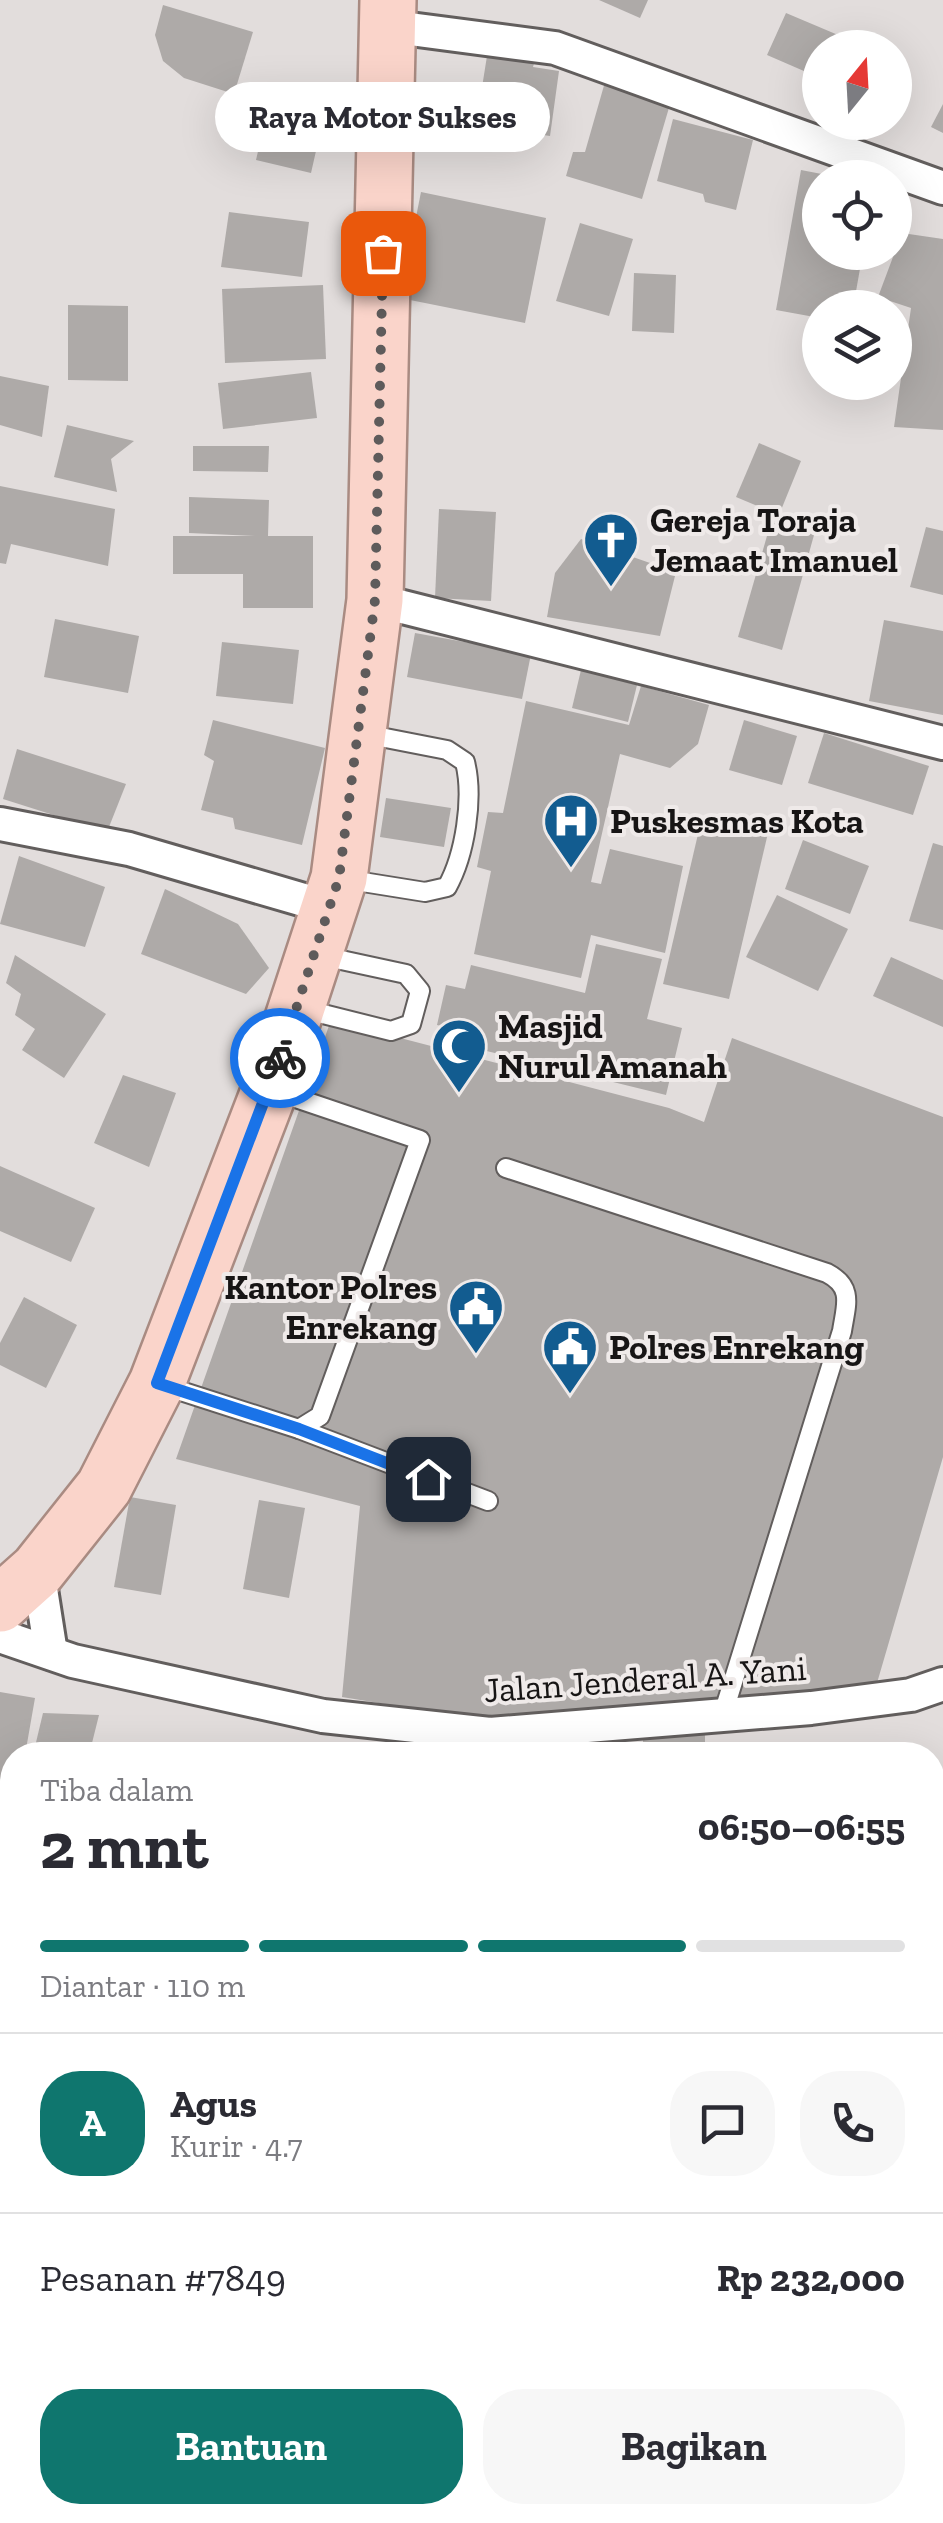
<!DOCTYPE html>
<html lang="id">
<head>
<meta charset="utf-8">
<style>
	body { margin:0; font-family:"Zilla Slab",serif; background:#f7f7f7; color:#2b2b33; height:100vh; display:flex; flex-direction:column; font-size:38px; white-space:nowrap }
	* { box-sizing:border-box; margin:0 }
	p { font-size:32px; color:#7c7c81 }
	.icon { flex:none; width:55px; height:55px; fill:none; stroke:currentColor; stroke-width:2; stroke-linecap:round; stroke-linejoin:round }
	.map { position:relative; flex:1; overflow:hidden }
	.sheet { position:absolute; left:0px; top:1742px; width:945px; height:782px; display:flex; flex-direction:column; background:#fff; border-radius:40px 40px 0 0; box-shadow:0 10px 40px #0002 }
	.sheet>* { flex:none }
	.needle { width:65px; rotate:18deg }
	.fabs { position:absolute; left:802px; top:30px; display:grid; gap:20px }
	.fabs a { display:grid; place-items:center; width:110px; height:110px; border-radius:50%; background:#fff; box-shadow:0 10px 40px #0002; font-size:50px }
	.pin { position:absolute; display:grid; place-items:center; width:85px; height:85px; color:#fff; margin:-42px; border-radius:20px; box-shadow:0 5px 15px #0006 }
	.courier { position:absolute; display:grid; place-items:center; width:100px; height:100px; margin:-50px; border:8px solid #1a73e8; border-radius:50%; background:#fff; color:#222; box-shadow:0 2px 12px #0007 }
	.bubble { position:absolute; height:70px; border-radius:35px; background:#fff; box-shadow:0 10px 40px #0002; font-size:32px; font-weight:700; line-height:70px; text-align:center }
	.overview em { font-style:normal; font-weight:700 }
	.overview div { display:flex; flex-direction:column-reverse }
	.overview { display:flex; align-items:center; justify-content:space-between; height:170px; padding:0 40px }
	h1 { font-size:65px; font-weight:700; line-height:75px }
	.bar { display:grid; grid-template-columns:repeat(4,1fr); gap:15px 10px; align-content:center; height:120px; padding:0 40px }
	.bar i { height:12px; border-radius:8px; background:#e1e1e2 }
	.bar .selected { background:#0f766e }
	.bar p { grid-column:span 4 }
	.line { display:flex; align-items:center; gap:25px; padding:0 40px; border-top:2px solid #e1e1e2 }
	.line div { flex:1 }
	.round { display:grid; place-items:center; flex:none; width:105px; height:105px; border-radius:40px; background:#f7f7f7 }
	.action { display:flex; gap:20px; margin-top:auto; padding:20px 40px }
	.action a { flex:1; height:115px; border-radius:40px; background:#0f766e; color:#fff; font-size:40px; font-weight:700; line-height:115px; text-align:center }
	.action a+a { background:#f7f7f7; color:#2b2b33 }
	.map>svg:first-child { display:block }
	.water { fill:#94caf8 }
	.building { fill:#aeaaa8 }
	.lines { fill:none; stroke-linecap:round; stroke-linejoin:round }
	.service-casing { stroke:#625e5d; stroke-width:22 }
	.minor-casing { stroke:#625e5d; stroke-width:38 }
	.trunk-casing { stroke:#a98b82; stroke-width:60 }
	.service { stroke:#fff; stroke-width:18 }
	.minor { stroke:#fff; stroke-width:32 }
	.trunk { stroke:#fad4ca; stroke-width:55 }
	.done { stroke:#5e5b5b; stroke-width:10; stroke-dasharray:0 18 }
	.route { stroke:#1a73e8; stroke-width:12 }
	.labels { text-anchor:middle; stroke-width:8; stroke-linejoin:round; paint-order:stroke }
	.poi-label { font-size:35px; font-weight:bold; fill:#171515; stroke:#efeae9; text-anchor:start }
	.street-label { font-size:35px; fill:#171515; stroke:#efeae9 }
</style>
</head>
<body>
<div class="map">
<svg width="943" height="2523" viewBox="0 0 943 2523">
	<rect width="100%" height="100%" fill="#e2dddc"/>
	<g class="water">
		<polygon points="943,1962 943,2295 933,2301 932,1973"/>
		<polygon points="12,2505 12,2512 531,2513 511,2523 0,2523 0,2515"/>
	</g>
	<g class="building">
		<polygon points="599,0 648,0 640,18"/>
		<polygon points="163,5 253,32 234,94 184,78 163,61 155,35"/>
		<polygon points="786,13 857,43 855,48 820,48 820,78 767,55"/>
		<polygon points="501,51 536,56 533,67 559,71 550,136 476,125 487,56 500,58"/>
		<polygon points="605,82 671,101 642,199 566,176 573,152 585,152"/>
		<polygon points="252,90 326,107 311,173 256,160 265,121 247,117"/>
		<polygon points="943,104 943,133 931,127"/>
		<polygon points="673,119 753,140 736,210 705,202 703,194 657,181"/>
		<polygon points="801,170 832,176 820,178 820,252 863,252 853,308 820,308 820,318 776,310"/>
		<polygon points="421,192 546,218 525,323 400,298"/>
		<polygon points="229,212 309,222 302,277 221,267"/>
		<polygon points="580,223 633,239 609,316 556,301"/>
		<polygon points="902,233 943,239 943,430 894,427 911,308 878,297"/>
		<polygon points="634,273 676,275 674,333 632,331"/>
		<polygon points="323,285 326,359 225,363 222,289"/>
		<polygon points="68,305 128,306 128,381 68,380"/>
		<polygon points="311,372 317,418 223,429 218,383"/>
		<polygon points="0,376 49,386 42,437 0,425"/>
		<polygon points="67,425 134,441 111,459 117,492 54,477"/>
		<polygon points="759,443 801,461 779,515 736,497"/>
		<polygon points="193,446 269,446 268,472 193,471"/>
		<polygon points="0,486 115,509 108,566 11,544 6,564 0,563"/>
		<polygon points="189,497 269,500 268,536 313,536 313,608 243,608 243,574 173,574 173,536 255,536 189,533"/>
		<polygon points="439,509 496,512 491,601 435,598"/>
		<polygon points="771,522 814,535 782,650 738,637"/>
		<polygon points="926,527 943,531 943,595 910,587"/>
		<polygon points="581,539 676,572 660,636 547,617 555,573"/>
		<polygon points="55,619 139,636 128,693 44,677"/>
		<polygon points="884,620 943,631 943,715 869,701"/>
		<polygon points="415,633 531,654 522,699 407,677"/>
		<polygon points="222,642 299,650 293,704 216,696"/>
		<polygon points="581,670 637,685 628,722 572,708"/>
		<polygon points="641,686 709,705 698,744 670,768 620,754 591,882 601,884 610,849 683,866 665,953 591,935 581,978 474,954 491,871 477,867 488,812 503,813 526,701 629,725"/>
		<polygon points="213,720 325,748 302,845 235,829 233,818 201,810 214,761 204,755"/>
		<polygon points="744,720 797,736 782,785 729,770"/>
		<polygon points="824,733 929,766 913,815 808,783"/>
		<polygon points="17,749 126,784 107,832 3,799"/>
		<polygon points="386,798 451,808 444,847 380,837"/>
		<polygon points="702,817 768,833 729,999 663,984"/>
		<polygon points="803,840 869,866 850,914 785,889"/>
		<polygon points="933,843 943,846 943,930 909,921"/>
		<polygon points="19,856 105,887 85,947 0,924"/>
		<polygon points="165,889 238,924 269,968 246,994 141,954"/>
		<polygon points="777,895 848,929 818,991 746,957"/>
		<polygon points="596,944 662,959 647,1019 682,1028 666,1095 450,1042 454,1029 437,1025 446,985 465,989 471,965 585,993"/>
		<polygon points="15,955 106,1014 64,1078 22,1050 35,1029 15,1015 21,994 6,983"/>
		<polygon points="891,957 943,980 943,1027 873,996"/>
		<polygon points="331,1020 669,1108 704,1122 732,1038 943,1117 943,1457 877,1683 507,1724 342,1697 360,1506 176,1459"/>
		<polygon points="123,1075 176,1093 149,1167 94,1143"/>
		<polygon points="0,1166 95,1208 71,1262 0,1231"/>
		<polygon points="24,1297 77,1325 46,1388 0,1365 0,1343"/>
		<polygon points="130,1497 176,1505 161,1595 114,1587"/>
		<polygon points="259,1500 305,1508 289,1598 243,1589"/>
		<polygon points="0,1692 35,1698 25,1755 12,1755 12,1786 0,1784"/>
		<polygon points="43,1713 99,1715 89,1755 33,1755"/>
		<rect x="643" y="1729" width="62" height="26"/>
		<polygon points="756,2512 838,2512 840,2523 759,2523"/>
	</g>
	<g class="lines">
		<g class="service-casing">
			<g id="service">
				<path d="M344,879l81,13 22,-5c18,-32 27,-89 18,-125l-18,-12 -82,-16"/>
				<polyline points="303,1009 391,1031 411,1024 420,991 406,974 318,955"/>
				<polyline points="275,1091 420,1140 320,1416 299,1429"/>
				<path d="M506,1168l321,105c27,14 19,32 15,58l-119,383"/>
				<polyline points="162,1385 299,1429 488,1501"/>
			</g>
		</g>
		<g class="minor-casing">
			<g id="minor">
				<polyline points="387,26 555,48 943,188"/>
				<polyline points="375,600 943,743"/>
				<polyline points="0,824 129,849 331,908"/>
				<polyline points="38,1570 51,1653"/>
				<polyline points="0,1636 73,1661 323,1716 490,1734 811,1708 911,1695 943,1684"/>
				<polyline points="932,1889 943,1877"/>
				<polyline points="0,2384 12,2377"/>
			</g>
		</g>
		<g class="trunk-casing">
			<polyline id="trunk" points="0,1604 38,1570 104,1487 157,1383 270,1089 339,878 375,600 388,0"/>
		</g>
		<use href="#service" class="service"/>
		<use href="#minor" class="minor"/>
		<use href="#trunk" class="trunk"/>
	</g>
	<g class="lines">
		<polyline class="done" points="280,1058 339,878 375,600 383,253"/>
		<polyline class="route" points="280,1058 157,1383 299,1429 428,1479"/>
	</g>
	<defs>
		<g id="church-pin" transform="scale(2.875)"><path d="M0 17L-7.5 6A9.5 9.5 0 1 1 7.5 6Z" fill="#125c90" stroke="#efeae9"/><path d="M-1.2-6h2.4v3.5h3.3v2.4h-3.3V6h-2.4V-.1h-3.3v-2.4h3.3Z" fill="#fff"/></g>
		<g id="hospital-pin" transform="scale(2.875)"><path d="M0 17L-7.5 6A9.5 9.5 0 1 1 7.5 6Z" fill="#125c90" stroke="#efeae9"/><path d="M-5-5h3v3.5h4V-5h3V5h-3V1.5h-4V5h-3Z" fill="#fff"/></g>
		<g id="mosque-pin" transform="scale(2.875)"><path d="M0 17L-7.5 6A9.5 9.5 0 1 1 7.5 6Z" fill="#125c90" stroke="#efeae9"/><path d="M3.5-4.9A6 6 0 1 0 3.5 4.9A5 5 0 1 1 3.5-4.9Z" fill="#fff"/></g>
		<g id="civic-pin" transform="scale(2.875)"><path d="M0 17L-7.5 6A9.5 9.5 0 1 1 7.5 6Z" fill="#125c90" stroke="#efeae9"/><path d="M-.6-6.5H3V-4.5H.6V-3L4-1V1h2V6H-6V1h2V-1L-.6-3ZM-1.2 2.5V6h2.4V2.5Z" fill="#fff"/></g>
	</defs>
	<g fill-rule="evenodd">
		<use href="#church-pin" x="611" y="540"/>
		<use href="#hospital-pin" x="571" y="821"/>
		<use href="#mosque-pin" x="459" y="1046"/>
		<use href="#civic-pin" x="476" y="1307"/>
		<use href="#civic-pin" x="570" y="1347"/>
	</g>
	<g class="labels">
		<g class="poi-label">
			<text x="650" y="532">Gereja Toraja<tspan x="650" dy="40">Jemaat Imanuel</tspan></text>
			<text x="610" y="833">Puskesmas Kota</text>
			<text x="498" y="1038">Masjid<tspan x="498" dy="40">Nurul Amanah</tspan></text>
			<text x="437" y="1299" text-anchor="end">Kantor Polres<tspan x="437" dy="40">Enrekang</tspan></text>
			<text x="609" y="1359">Polres Enrekang</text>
		</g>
		<g class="street-label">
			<text transform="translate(645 1679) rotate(-4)" y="12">Jalan Jenderal A. Yani</text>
		</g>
	</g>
</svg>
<div class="fabs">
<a><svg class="needle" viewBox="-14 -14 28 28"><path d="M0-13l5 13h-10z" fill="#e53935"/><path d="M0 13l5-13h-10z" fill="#7c7c81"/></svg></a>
<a><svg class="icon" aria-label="locate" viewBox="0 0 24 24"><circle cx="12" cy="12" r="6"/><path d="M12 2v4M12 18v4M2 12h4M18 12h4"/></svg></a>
<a><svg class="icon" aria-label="layers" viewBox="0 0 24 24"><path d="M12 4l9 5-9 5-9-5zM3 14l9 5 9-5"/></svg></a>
</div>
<div class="pin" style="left:383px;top:253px;background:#ea580c"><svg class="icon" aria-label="bag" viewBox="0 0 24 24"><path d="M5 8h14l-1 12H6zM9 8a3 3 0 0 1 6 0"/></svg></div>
<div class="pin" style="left:428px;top:1479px;background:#1f2937"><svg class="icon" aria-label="home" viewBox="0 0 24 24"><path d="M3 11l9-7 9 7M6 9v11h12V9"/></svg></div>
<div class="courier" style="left:280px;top:1058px"><svg class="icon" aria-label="bike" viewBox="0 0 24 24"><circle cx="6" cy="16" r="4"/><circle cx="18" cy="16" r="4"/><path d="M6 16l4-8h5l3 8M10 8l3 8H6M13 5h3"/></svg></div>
<div class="bubble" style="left:215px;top:82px;width:335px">Raya Motor Sukses</div>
<section class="sheet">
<div class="overview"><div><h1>2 mnt</h1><p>Tiba dalam</p></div><em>06:50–06:55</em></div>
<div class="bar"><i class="selected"></i><i class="selected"></i><i class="selected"></i><i></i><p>Diantar · 110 m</p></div>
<div class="line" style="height:180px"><b class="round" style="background:#0f766e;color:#fff">A</b><div><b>Agus</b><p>Kurir · 4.7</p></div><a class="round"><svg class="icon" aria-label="chat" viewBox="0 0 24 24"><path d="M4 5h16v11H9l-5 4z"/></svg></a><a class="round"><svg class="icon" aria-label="phone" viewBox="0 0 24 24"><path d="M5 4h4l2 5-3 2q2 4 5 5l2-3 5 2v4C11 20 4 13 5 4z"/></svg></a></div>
<div class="line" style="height:130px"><div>Pesanan #7849</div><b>Rp 232,000</b></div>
<div class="action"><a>Bantuan</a><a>Bagikan</a></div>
</section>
</div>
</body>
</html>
